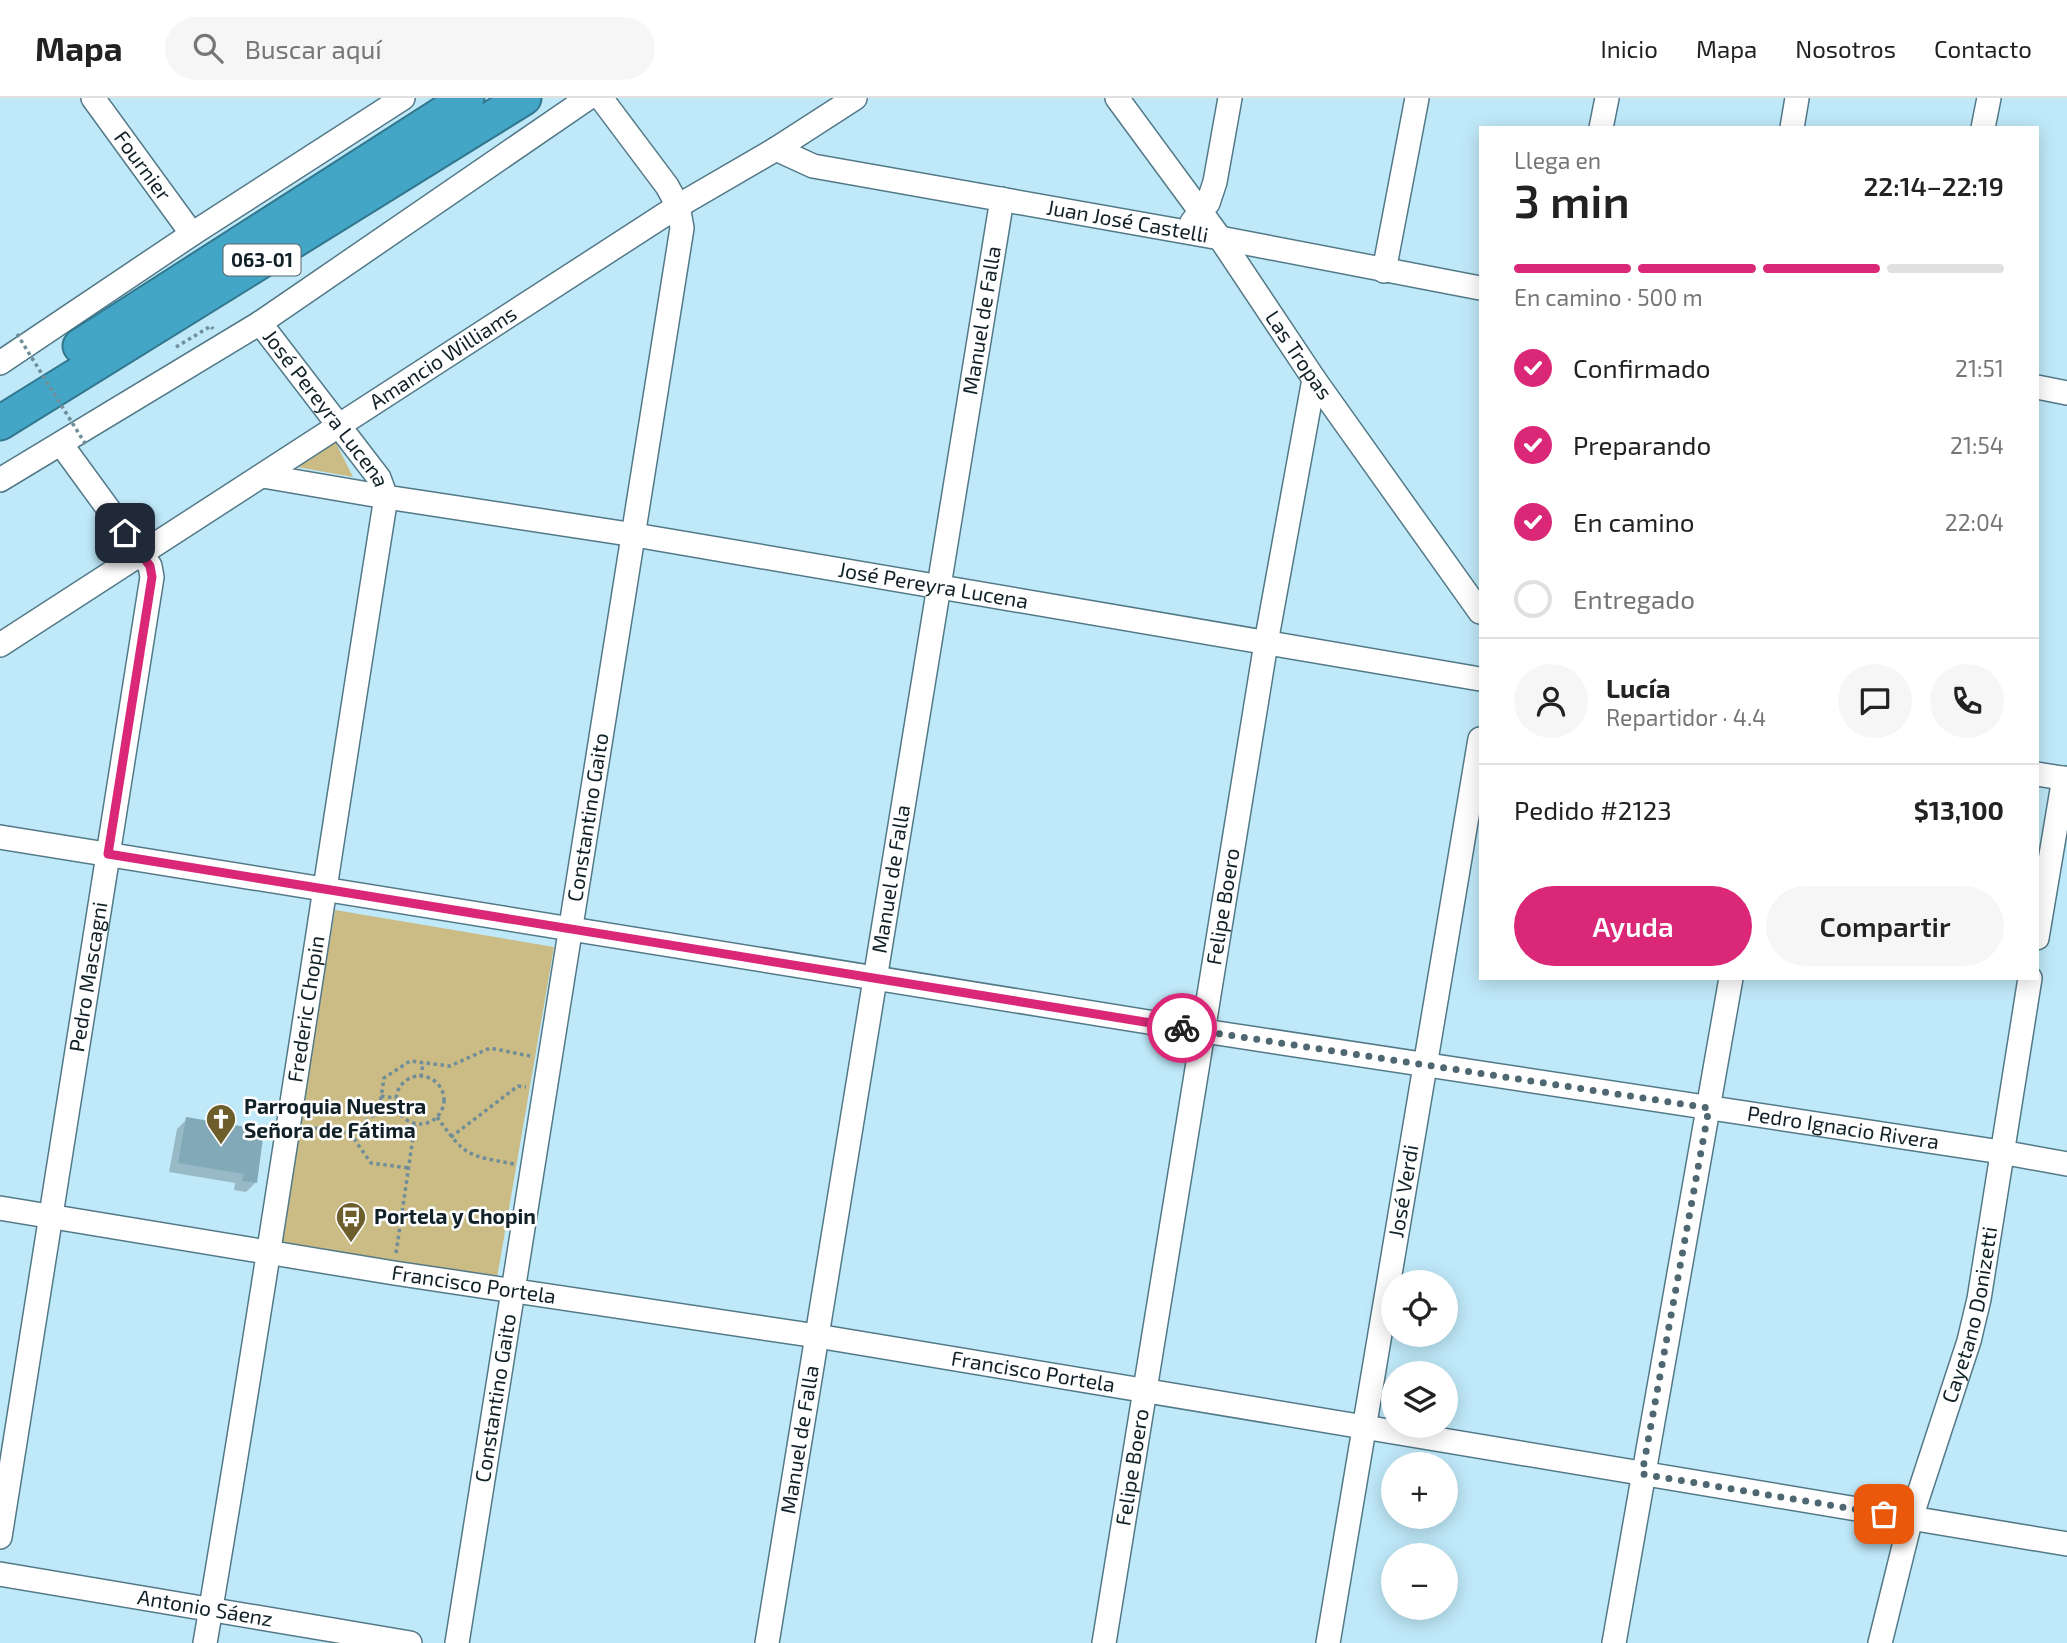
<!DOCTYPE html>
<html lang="es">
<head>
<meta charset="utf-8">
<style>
	body { margin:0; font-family:"Exo 2",sans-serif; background:#f6f6f6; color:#222; height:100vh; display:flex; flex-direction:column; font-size:26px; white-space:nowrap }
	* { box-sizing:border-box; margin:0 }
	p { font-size:23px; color:#767676 }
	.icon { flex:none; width:38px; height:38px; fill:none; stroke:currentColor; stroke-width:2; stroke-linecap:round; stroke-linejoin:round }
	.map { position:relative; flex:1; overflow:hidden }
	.details { position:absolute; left:1479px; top:28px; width:560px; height:854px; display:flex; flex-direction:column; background:#fff; border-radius:0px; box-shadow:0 4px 18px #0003 }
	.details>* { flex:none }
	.fabs { position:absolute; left:1381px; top:1172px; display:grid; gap:14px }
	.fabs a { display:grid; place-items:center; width:77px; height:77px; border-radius:50%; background:#fff; box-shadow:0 4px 18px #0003; font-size:35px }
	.pin { position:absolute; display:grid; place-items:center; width:60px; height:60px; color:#fff; margin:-30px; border-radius:14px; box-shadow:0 4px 10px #0006 }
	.courier { position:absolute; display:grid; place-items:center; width:70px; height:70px; margin:-35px; border:5px solid #db2777; border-radius:50%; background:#fff; color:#222; box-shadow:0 2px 9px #0007 }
	.headline em { font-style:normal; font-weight:600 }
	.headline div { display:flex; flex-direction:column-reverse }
	.headline { display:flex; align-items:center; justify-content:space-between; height:119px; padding:0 35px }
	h1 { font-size:46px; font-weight:600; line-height:52px }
	.bar { display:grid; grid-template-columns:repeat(4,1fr); gap:10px 7px; align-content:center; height:84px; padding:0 35px }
	.bar i { height:9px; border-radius:5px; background:#e0e0e0 }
	.bar .on { background:#db2777 }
	.bar p { grid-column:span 4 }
	.line { display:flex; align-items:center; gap:18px; padding:0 35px; border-top:2px solid #e0e0e0 }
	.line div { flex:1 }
	.round { display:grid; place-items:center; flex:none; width:74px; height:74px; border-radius:37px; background:#f6f6f6 }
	ol { padding:0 35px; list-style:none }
	li { display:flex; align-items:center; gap:21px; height:77px }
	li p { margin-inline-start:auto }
	li .icon { padding:7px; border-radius:50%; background:#db2777; color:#fff; stroke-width:4 }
	li:last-child { color:#767676 }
	li i { width:38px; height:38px; border:4px solid #e0e0e0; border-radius:50% }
	.cta { display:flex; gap:14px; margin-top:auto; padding:14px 35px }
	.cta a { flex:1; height:80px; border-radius:42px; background:#db2777; color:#fff; font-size:28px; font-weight:600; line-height:80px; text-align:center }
	.cta a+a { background:#f6f6f6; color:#222 }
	header { display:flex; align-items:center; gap:42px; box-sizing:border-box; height:98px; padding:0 35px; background:#fff; border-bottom:2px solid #e0e0e0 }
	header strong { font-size:33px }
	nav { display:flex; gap:38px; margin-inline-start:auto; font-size:24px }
	.search { width:490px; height:63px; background:#f6f6f6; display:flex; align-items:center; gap:18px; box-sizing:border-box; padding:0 24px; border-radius:38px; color:#767676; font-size:26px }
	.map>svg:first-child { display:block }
	.green { fill:#cbbb85 }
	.shadow { fill:#0003 }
	.building { fill:#81a9b8 }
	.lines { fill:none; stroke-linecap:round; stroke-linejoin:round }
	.minor-casing { stroke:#537988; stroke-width:26 }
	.highway-casing { stroke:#32778e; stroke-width:37 }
	.path { stroke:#708e99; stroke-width:3.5; stroke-dasharray:3.5 3.5; stroke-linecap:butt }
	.minor { stroke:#fff; stroke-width:23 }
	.highway { stroke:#43a6c6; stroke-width:33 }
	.path-bridge { stroke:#708e99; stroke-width:3.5; stroke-dasharray:3.5 3.5; stroke-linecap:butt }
	.done { stroke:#4e6770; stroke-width:7; stroke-dasharray:0 12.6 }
	.route { stroke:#db2777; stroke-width:9 }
	.labels { text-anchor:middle; stroke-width:5; stroke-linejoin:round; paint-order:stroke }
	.shield { fill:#fff; stroke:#586468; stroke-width:2 }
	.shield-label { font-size:19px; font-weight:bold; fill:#112127 }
	.street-label { font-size:21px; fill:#112127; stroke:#fff }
	.poi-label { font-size:21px; font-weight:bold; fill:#112127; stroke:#fff; text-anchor:start }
</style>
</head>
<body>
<header>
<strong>Mapa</strong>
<div class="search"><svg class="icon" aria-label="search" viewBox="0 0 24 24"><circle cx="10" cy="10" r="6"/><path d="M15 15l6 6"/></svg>Buscar aquí</div>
<nav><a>Inicio</a><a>Mapa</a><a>Nosotros</a><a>Contacto</a></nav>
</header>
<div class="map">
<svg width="2067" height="1545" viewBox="0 0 2067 1545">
	<rect width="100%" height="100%" fill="#bfe9f9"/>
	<g class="green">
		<polygon points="335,343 353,379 297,369"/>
		<polygon points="335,812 554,849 497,1180 279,1144"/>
	</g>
	<polygon class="shadow" points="187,1021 255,1085 246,1094 234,1092 235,1085 169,1074 177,1031"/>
	<polygon class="building" points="186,1019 264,1032 257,1085 242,1083 244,1076 178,1065"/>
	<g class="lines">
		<g class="minor-casing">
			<g id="minor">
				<path id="s1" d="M93,0l99,136"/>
				<path id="s2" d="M1117,0l103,140 94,141 166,233"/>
				<polyline points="1601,30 1607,0"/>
				<polyline points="1792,30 1797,0"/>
				<polyline points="1983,30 1989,0"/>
				<path id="s3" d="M776,51l37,17 407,72 260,50"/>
				<polyline points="1192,124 1208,105 1215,84 1230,0"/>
				<polyline points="1384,173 1417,0"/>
				<path id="s4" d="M260,225l119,155 7,19 249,38 845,144"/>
				<polyline points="0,265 192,136 403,0"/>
				<polyline points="2037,289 2067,295"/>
				<polyline points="0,382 260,225 588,0"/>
				<path id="s5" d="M0,547l678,-439 98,-57 79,-51"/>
				<polyline points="2037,676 2067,681"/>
				<path id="s6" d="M0,739l1204,194 797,121 66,12"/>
				<polyline points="2037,840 2064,680"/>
				<path id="s7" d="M0,1110l394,65 423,63 1250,208"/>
				<path id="s8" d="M0,1439l152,-960 -2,-11 -89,-122"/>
				<path id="s9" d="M0,1476l410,69"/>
				<path id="s10" d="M205,1545c65,-381 120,-764 181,-1146l-123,-21"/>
				<path id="s11" d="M457,1545l225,-1415 -4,-22 -11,-20 -66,-88"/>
				<path id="s12" d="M767,1545l235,-1444"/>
				<path id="s13" d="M1104,1545l162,-1000 48,-264"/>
				<path id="s14" d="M1328,1545l152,-904"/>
				<polyline points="1614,1545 1731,880"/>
				<path id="s15" d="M1880,1545l31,-125 58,-177 10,-42 51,-321"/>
			</g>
		</g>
		<g class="highway-casing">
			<g id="highway">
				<polyline points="80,248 467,0"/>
				<polyline points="0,325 524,0"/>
			</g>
		</g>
		<g class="path">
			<polyline points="176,249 211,228 213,231"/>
			<circle cx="420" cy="1002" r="24"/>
			<polyline points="421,979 423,965"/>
			<polyline points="381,998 396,1000"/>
			<path d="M437,1019c29,40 29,38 77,47"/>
			<polyline points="307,1029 350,1035 379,1013 384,980 410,963 450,968 490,950 530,958"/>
			<polyline points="350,1035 371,1065 409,1070"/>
			<polyline points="451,1039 518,988 526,989"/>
			<polyline points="396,1155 415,1026"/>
		</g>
		<use href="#minor" class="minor"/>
		<use href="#highway" class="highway"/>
		<polyline class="path-bridge" points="17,236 86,347"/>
	</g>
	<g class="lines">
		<polyline class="done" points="1182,930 1709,1010 1642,1376 1884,1416"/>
		<polyline class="route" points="125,435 150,468 152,479 108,756 1182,930"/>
	</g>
	<defs>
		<g id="church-pin" transform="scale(1.575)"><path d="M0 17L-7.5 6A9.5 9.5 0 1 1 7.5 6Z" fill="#6d5e2c" stroke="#fff"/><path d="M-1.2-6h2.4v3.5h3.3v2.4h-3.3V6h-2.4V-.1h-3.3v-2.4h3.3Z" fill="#fff"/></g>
		<g id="bus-pin" transform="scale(1.575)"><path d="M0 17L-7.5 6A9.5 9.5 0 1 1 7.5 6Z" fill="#6d5e2c" stroke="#fff"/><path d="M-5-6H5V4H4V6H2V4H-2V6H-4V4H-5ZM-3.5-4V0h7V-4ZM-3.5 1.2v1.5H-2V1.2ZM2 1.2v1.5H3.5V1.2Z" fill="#fff"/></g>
	</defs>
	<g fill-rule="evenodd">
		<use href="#church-pin" x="221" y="1021"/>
		<use href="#bus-pin" x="351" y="1119"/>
	</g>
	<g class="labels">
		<rect class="shield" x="223.5" y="146.5" width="77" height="31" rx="5"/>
		<g class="shield-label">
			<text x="262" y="169">063-01</text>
		</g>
		<g class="street-label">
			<text dy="7" stroke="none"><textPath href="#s1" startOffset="84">Fournier</textPath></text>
			<text dy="7" stroke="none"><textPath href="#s3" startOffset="360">Juan José Castelli</textPath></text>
			<text dy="7" stroke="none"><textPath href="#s12" startOffset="1340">Manuel de Falla</textPath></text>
			<text dy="7" stroke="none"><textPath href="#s2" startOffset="315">Las Tropas</textPath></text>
			<text dy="7" stroke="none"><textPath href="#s5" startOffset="528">Amancio Williams</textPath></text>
			<text dy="7" stroke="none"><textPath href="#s4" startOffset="108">José Pereyra Lucena</textPath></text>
			<text dy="7" stroke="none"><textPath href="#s4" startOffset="770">José Pereyra Lucena</textPath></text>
			<text dy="7" stroke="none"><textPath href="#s11" startOffset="836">Constantino Gaito</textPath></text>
			<text dy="7" stroke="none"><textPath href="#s12" startOffset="774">Manuel de Falla</textPath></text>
			<text dy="7" stroke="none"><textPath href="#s13" startOffset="746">Felipe Boero</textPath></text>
			<text dy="7" stroke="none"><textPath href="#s8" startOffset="567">Pedro Mascagni</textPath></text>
			<text dy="7" stroke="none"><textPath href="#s10" startOffset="642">Frederic Chopin</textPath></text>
			<text dy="7" stroke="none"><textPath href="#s6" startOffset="1866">Pedro Ignacio Rivera</textPath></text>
			<text dy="7" stroke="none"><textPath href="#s14" startOffset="458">José Verdi</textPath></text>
			<text dy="7" stroke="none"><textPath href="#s7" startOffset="480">Francisco Portela</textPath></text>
			<text dy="7" stroke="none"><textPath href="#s15" startOffset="341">Cayetano Donizetti</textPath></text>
			<text dy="7" stroke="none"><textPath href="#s7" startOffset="1046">Francisco Portela</textPath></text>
			<text dy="7" stroke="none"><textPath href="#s11" startOffset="248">Constantino Gaito</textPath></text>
			<text dy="7" stroke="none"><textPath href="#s12" startOffset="206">Manuel de Falla</textPath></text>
			<text dy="7" stroke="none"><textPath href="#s13" startOffset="178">Felipe Boero</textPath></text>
			<text dy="7" stroke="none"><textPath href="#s9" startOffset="208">Antonio Sáenz</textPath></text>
		</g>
		<g class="poi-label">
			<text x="244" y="1016">Parroquia Nuestra<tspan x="244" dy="24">Señora de Fátima</tspan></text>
			<text x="374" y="1126">Portela y Chopin</text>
		</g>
	</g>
</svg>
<div class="fabs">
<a><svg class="icon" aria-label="locate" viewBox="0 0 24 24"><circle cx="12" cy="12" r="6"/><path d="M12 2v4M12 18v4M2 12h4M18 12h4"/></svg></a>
<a><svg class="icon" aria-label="layers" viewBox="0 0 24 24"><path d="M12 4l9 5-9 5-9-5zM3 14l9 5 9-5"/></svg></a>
<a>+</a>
<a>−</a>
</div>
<div class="pin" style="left:1884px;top:1416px;background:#ea580c"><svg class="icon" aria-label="bag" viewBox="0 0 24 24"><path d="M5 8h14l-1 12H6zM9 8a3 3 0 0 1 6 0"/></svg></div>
<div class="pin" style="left:125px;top:435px;background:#1f2937"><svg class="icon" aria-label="home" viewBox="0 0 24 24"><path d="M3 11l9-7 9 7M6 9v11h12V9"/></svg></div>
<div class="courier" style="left:1182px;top:930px"><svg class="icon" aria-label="bike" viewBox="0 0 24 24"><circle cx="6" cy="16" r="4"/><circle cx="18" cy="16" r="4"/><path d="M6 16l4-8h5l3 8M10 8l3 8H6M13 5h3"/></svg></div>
<section class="details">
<div class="headline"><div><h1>3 min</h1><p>Llega en</p></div><em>22:14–22:19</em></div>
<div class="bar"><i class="on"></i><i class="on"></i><i class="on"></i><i></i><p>En camino · 500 m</p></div>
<ol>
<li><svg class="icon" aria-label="check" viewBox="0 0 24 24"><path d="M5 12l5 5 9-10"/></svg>Confirmado<p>21:51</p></li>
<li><svg class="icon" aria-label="check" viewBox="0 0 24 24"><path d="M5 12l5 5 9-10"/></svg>Preparando<p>21:54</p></li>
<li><svg class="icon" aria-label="check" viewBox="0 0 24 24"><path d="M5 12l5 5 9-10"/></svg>En camino<p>22:04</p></li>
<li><i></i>Entregado</li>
</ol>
<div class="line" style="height:126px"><a class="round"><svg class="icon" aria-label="person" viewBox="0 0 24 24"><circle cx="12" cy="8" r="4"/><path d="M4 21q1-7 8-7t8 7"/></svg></a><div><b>Lucía</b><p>Repartidor · 4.4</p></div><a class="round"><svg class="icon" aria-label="chat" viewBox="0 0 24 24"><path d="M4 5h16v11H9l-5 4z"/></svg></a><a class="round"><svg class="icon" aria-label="phone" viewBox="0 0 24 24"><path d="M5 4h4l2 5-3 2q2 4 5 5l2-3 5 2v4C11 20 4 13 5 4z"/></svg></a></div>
<div class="line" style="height:91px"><div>Pedido #2123</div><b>$13,100</b></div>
<div class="cta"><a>Ayuda</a><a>Compartir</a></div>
</section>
</div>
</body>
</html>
